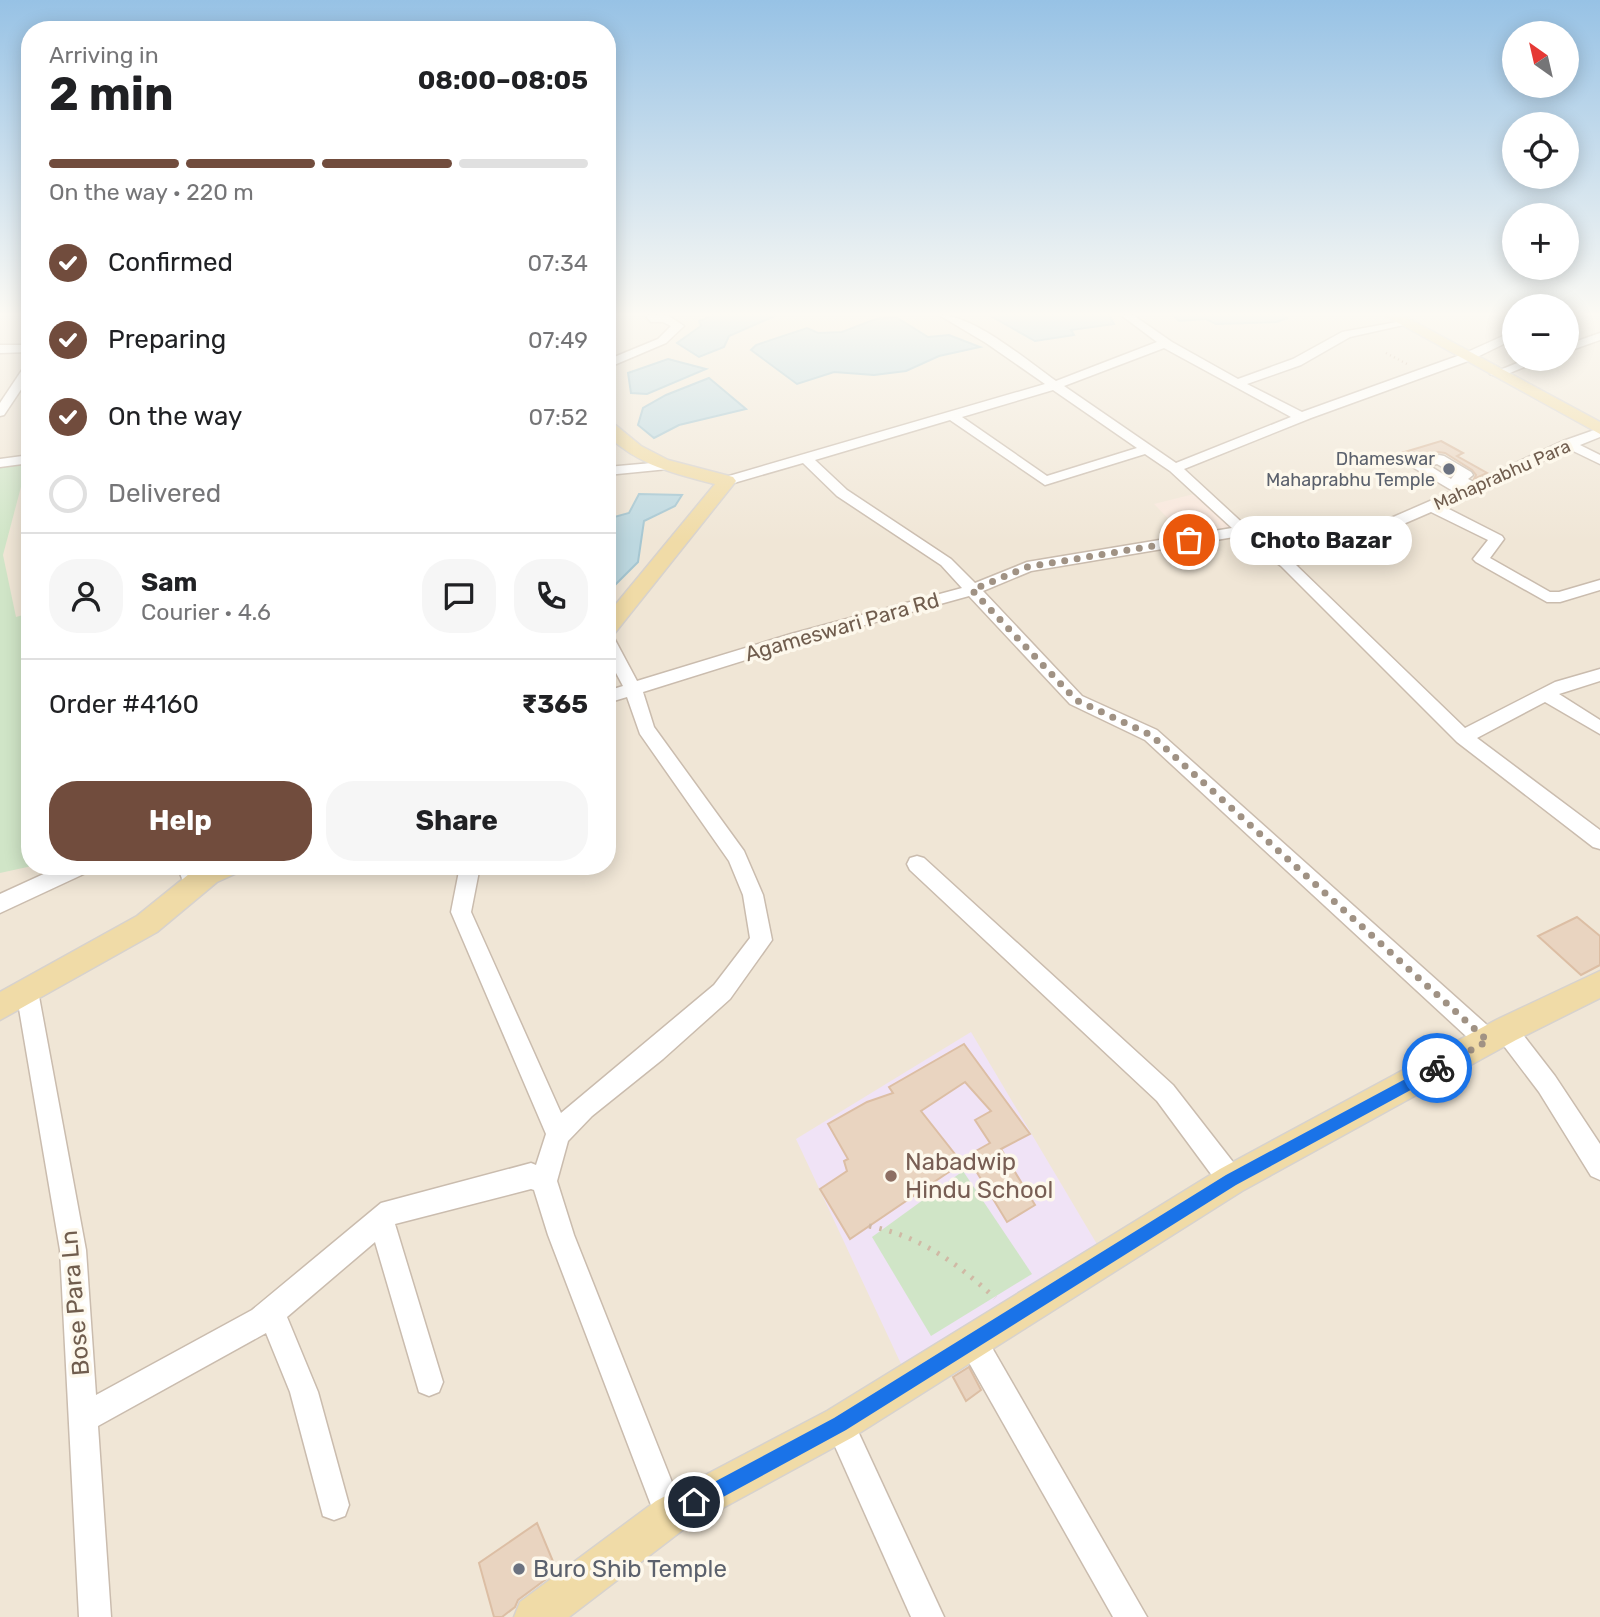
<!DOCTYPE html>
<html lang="en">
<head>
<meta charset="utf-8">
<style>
	body { margin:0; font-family:Rubik,sans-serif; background:#f6f6f6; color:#202124; height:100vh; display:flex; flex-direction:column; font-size:26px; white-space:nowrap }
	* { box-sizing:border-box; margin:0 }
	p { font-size:23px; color:#757577 }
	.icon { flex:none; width:38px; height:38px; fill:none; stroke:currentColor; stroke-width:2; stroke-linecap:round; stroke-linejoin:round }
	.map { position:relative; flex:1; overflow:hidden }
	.panel { position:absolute; left:21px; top:21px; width:595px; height:854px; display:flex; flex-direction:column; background:#fff; border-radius:28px; box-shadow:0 4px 18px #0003 }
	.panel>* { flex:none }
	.needle { width:46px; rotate:326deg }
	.buttons { position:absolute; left:1502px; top:21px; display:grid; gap:14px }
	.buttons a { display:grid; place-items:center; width:77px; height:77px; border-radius:50%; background:#fff; box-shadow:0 4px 18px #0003; font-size:35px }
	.pin { position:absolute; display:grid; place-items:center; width:60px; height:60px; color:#fff; margin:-30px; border:4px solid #fff; border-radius:50%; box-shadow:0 2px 7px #0007 }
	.courier { position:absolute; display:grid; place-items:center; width:70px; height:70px; margin:-35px; border:5px solid #1a73e8; border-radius:50%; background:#fff; color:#222; box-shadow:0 2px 9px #0007 }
	.bubble { position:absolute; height:49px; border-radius:24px; background:#fff; box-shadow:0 4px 18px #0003; font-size:23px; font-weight:700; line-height:49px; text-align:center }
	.overview em { font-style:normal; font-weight:700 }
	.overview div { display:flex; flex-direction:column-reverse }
	.overview { display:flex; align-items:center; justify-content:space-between; height:119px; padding:0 28px }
	h1 { font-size:46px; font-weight:700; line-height:52px }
	.bar { display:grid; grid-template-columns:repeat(4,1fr); gap:10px 7px; align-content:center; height:84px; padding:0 28px }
	.bar i { height:9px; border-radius:5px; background:#e0e0e0 }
	.bar .current { background:#714c3d }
	.bar p { grid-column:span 4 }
	.line { display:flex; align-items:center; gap:18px; padding:0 28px; border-top:2px solid #e0e0e0 }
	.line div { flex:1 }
	.round { display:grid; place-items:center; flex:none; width:74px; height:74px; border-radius:28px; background:#f6f6f6 }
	ol { padding:0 28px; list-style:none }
	li { display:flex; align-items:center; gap:21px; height:77px }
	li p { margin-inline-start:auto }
	li .icon { padding:7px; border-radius:50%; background:#714c3d; color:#fff; stroke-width:4 }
	li:last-child { color:#757577 }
	li i { width:38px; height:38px; border:4px solid #e0e0e0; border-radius:50% }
	.primary-button { display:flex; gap:14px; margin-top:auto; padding:14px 28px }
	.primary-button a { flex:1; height:80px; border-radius:28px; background:#714c3d; color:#fff; font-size:28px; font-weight:700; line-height:80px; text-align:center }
	.primary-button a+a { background:#f6f6f6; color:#202124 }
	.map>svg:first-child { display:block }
	.residential { fill:#f0e6d6 }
	.commercial { fill:#f8e7dc }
	.education { fill:#f0e3f6 }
	.green { fill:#d0e5c7 }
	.water { fill:#bdd8e0; stroke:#a5c6d1; stroke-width:2 }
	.building { fill:#e9d4c0; stroke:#dcbea4; stroke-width:2 }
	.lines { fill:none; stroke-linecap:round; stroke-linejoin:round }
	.minor-casing { stroke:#cabcae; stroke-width:3 }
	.major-casing { stroke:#d7d2cd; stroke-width:3 }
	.path-far1 { stroke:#d0b9a5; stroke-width:2.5; stroke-dasharray:1 3.5; stroke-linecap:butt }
	.path { stroke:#d0b9a5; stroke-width:5; stroke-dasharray:2.5 8; stroke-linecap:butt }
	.minor { fill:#fff; fill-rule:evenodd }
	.major { fill:#f0dba7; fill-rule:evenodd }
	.route { fill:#1a73e8 }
	.done { stroke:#a09284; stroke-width:7; stroke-dasharray:0 12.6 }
	.worship-dot { fill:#6b7280; stroke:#fdf8ec; stroke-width:2.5 }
	.education-dot { fill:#8d6e63; stroke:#fdf8ec; stroke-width:2.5 }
	.labels { text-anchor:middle; stroke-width:7; stroke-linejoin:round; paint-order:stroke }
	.far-worship-label { font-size:18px; fill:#5b616d; stroke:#fdf8ec; text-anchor:end }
	.far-street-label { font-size:18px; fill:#705d4e; stroke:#fdf8ec }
	.street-label { font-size:21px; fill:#705d4e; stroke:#fdf8ec }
	.near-education-label { font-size:24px; fill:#785e54; stroke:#fdf8ec; text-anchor:start }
	.near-street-label { font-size:24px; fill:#705d4e; stroke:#fdf8ec }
	.near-worship-label { font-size:24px; fill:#5b616d; stroke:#fdf8ec; text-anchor:start }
</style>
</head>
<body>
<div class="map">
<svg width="1600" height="1617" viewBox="0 0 1600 1617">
	<rect width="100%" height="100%" fill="#f9f4e7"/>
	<polygon class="residential" points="0,315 30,315 30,866 607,866 607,315 1514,315 1514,359 1566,359 1566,315 1600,315 1600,1617 0,1617"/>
	<polygon class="commercial" points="1198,493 1238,530 1187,538 1154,504"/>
	<polygon class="education" points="971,1032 1098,1246 902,1366 796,1139"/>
	<g class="green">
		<polygon points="27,464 3,555 16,617 30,613 30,866 32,866 0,873 0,467"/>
		<polygon points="963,1171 1032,1274 931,1336 872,1237"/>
	</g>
	<g class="water">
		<polygon points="713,315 777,315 729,336 724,347 699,357 677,343 701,326 699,321"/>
		<polygon points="989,315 1109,315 1114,324 1071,330 1074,335 1035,341"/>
		<polygon points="1173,315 1285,315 1287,318 1277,322 1216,324 1206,319 1179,321"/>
		<polygon points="896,317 928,337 949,335 980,347 939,356 906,371 874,375 834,372 797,384 751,350 756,345 807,328 818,333 842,332 876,319"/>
		<polygon points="668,359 706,369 647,394 631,393 628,373"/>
		<polygon points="709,378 746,409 679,425 654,438 638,425 643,408 666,395"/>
		<polygon points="639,494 682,495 675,506 644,521 638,562 615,585 607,586 607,519 629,513"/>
	</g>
	<g class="building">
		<polygon points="1441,441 1463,453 1457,456 1487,473 1474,479 1476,475 1472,470 1445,453 1438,452 1413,459 1411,465 1398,454"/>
		<polygon points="1577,917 1600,936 1600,965 1581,975 1538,936"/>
		<polygon points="964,1044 1030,1134 1001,1149 1035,1205 1007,1222 967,1156 990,1143 975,1120 991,1111 965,1082 921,1111 962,1163 850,1239 820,1189 847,1171 844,1161 848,1159 828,1124 867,1102 893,1093 889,1087"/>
		<polygon points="969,1367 981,1390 966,1401 953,1377"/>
		<polygon points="537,1523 557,1571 518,1600 515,1607 502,1617 494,1617 479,1563"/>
	</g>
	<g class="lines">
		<g class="minor-casing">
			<g id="minor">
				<polygon points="645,315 669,316 684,326 666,343 607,368 607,360 658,339 671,326 663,322 651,322"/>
				<path d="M939,315c35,0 87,45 117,66l101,-39 -36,-27h12l39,27 66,37 55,-20 49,-27 66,-12v4l-58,13 -49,28 -54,19 55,28 161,-58 51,-23v8l-43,21 -160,58 -127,51 64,59 40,29 73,-26 92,-40 -39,-23v-6l25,-7 5,1 27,16 2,3 -5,4 6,3 89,-41 37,-13v9l-20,8 20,10v9l-31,-15 -126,57 59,30 2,3 -14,19 60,34h9l41,-12v10l-40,12h-13l-71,-40 -3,-3 15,-19 -57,-28 -60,26 -75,27 169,163 90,-46 45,-13v12l-41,13 41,26v14l-55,-32 -68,36 123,92v19l-7,-2 -136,-105 -176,-176 -41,-30 -209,35 -48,20 99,105 75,34 339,303 2,-10 8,-4 8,4 41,53 45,68v36l-9,-4 -52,-84 -41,-54 -2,11 -8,3 -8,-3 -335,-309 -75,-36 -101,-108 -166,46 -160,50 11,35 90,124 19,44 9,45 -42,59 -67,60 -71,57 -24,25 -11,40 17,54 111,280 -4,11 -11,4 -11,-4 -111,-291 -14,-45 -3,-1 -136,35 48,158 -4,10 -10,4 -10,-4 -44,-150 -88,75 31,75 31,113 -4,11 -11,4 -11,-4 -33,-124 -24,-59 -168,93 13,191h-32l-19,-367 -44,-259 3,-7 8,-3 8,3 3,7 48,259 10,145 156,-85 129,-107 150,-40 5,2 10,-31 -95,-222 9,-46h20l-9,46 90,201 153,-128 36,-47 -7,-43 -14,-34 -89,-127 -13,-37 -20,6v-12l16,-5 -16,-30v-21l6,1 24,45 154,-47 171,-46 -21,-23 -104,-69 -34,-33 -76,22 -7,-4 2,-3 323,-94 -59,-41zM1164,348l127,69 -115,46 -112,-77zM1053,390l84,58 -90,28 -85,-59zM950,420l95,65 100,-31 25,17 62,57 -205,34 -52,21 -24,-24 -104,-69 -32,-30zM1437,464l18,10 -4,5 -21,-13z"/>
				<polygon points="1600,333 1600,340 1566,352 1566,345"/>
				<polygon points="0,345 30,345 30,352 0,353"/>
				<polygon points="1527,359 1544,359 1500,377 1490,374"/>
				<polygon points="30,363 30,376 4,415 0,416 0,403 26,364"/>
				<polygon points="30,455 30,463 0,467 0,459"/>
				<polygon points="663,462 668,463 668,469 607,475 607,467"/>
				<polygon points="917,856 924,858 1173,1085 1240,1171 1244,1180 1240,1189 1231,1193 1222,1189 1157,1101 910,870 907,864 910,858"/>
				<polygon points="61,866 91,866 88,872 0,913 0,894"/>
				<polygon points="177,866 197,866 204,885 201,891 194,893 187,891"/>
				<polygon points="973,1328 983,1332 1147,1617 1113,1617 963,1352 959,1342 963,1332"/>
				<polygon points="840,1409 850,1414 944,1617 911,1617 825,1424 830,1414"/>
			</g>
		</g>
		<g class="major-casing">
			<g id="major">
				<polygon points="1384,315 1402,315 1600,422 1600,434"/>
				<path d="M607,421l6,2 28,23 27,14 65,17 3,4 -122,153 -7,2v-21l108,-131c-40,-10 -77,-19 -108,-49z"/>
				<polygon points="199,866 241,866 237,873 217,882 157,932 0,1020 0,992 137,916"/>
				<polygon points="1600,971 1600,998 1516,1040 1242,1191 853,1437 684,1529 569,1617 514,1617 520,1602 656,1501 827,1411 1220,1169 1496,1020"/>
			</g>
		</g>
		<g class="path-far1">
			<polyline points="1386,353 1409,365"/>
			<polyline points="1407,459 1400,454 1412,451"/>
		</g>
		<path class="path" d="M869,1226c51,10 88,37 126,72"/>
		<use href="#minor" class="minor"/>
		<use href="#major" class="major"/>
	</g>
	<linearGradient id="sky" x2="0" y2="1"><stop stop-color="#97c2e5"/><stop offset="0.58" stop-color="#fcfaf4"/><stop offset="1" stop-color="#fcfaf4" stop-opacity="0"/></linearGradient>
	<rect width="1600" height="542" fill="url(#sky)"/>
	<polygon class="route" points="1437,1062 1444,1068 1442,1073 1236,1185 846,1430 701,1509 694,1511 688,1509 685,1502 688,1496 834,1418 1226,1175"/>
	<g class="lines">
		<polyline class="done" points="1189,540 1027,567 972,590 1076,700 1151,735 1488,1041 1437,1068"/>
	</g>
	<g class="worship-dot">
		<circle cx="1449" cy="469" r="7"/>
		<circle cx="519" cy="1569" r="7"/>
	</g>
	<circle class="education-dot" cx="891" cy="1176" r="7"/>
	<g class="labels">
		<g class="far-worship-label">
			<text x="1435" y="465">Dhameswar<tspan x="1435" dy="21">Mahaprabhu Temple</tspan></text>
		</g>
		<g class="far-street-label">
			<text transform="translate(1502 475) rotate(-24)" y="6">Mahaprabhu Para</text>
		</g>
		<g class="street-label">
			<text transform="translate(842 627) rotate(-16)" y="7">Agameswari Para Rd</text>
		</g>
		<g class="near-education-label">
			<text x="905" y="1170">Nabadwip<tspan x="905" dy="28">Hindu School</tspan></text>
		</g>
		<g class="near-street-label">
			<text transform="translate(75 1303) rotate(-95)" y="8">Bose Para Ln</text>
		</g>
		<g class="near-worship-label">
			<text x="533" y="1577">Buro Shib Temple</text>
		</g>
	</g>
</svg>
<div class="buttons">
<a><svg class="needle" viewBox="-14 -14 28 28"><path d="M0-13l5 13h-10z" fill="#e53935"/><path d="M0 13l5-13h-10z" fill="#757577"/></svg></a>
<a><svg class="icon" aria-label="locate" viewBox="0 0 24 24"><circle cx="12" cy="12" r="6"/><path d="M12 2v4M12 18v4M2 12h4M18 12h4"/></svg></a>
<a>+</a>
<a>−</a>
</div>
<div class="pin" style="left:1189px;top:540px;background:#ea580c"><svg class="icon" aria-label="bag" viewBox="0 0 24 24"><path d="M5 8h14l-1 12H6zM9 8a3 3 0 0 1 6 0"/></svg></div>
<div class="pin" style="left:694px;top:1502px;background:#1f2937"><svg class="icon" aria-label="home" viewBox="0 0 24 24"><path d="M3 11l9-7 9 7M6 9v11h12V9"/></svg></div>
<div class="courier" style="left:1437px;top:1068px"><svg class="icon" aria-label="bike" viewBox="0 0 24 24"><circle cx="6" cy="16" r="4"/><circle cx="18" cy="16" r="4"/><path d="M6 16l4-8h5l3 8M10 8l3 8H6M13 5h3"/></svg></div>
<div class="bubble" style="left:1230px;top:516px;width:182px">Choto Bazar</div>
<section class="panel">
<div class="overview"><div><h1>2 min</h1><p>Arriving in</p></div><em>08:00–08:05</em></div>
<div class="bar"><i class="current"></i><i class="current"></i><i class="current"></i><i></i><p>On the way · 220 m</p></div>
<ol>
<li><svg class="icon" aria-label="check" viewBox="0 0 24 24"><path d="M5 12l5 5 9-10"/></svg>Confirmed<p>07:34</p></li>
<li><svg class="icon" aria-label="check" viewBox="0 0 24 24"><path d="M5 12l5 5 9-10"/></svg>Preparing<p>07:49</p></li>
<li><svg class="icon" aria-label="check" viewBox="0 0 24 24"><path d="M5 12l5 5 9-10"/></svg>On the way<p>07:52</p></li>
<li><i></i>Delivered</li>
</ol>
<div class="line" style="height:126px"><a class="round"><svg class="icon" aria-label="person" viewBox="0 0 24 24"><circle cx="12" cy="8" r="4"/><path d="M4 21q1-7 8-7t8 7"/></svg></a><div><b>Sam</b><p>Courier · 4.6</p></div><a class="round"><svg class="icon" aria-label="chat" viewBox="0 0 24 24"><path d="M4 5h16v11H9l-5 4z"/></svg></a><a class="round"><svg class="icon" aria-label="phone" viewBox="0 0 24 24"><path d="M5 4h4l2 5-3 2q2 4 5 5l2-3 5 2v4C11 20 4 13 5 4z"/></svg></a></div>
<div class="line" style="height:91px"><div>Order #4160</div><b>₹365</b></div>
<div class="primary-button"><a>Help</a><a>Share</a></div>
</section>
</div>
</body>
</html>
